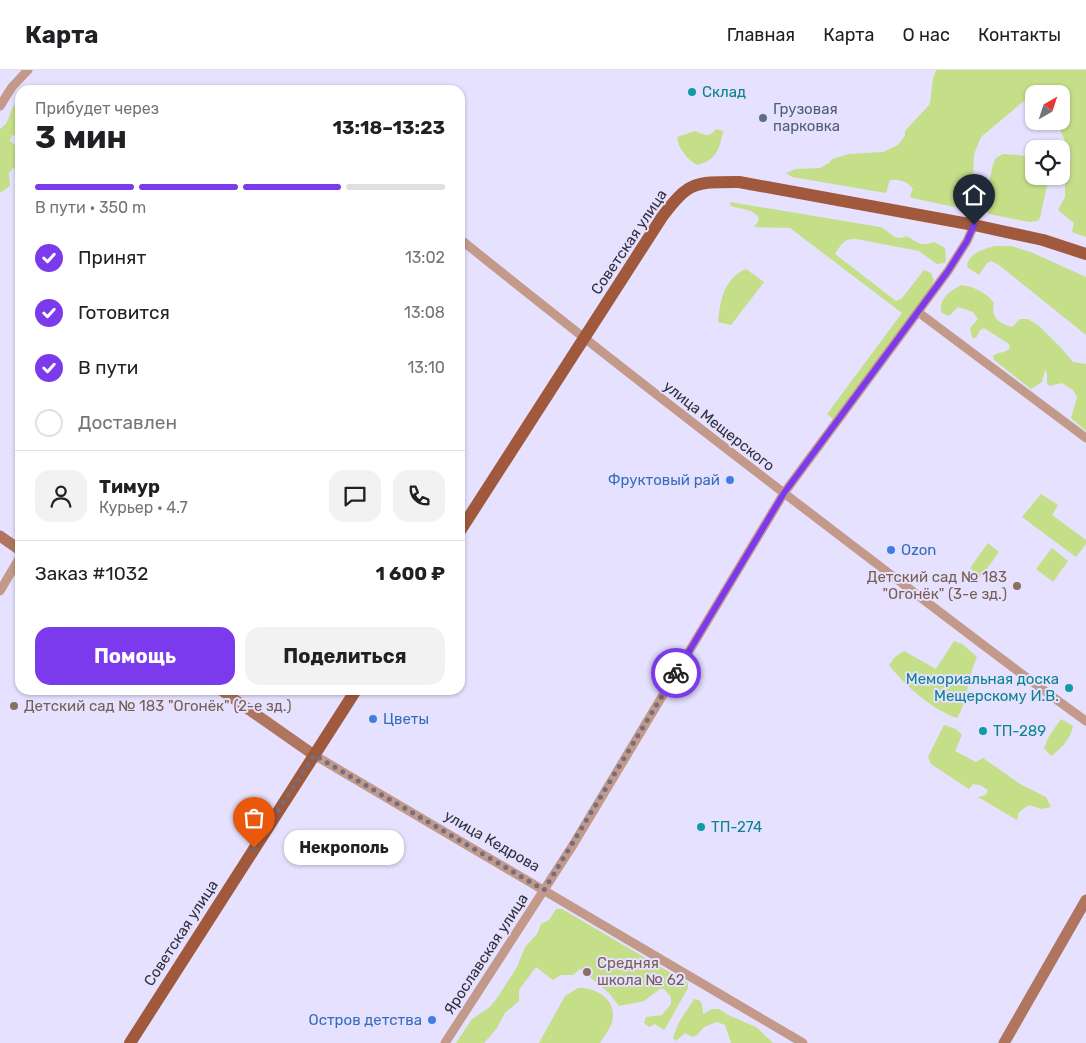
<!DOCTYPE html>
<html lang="ru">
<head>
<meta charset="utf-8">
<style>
	body { margin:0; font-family:Rubik,sans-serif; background:#f2f2f2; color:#202124; height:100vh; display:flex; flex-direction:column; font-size:19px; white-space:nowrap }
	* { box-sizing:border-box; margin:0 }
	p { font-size:16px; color:#757577 }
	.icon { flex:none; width:28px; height:28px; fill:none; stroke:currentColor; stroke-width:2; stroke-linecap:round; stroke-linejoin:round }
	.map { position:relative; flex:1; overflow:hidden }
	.sheet { position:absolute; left:15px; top:15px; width:450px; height:610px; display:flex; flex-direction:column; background:#fff; border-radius:15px; box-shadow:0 1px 4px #0004 }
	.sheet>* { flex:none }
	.needle { width:32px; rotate:39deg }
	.controls { position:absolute; left:1025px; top:15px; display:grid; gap:10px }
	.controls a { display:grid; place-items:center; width:45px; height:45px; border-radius:10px; background:#fff; box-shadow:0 1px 4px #0004; font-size:25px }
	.pin { position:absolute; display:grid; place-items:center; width:42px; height:42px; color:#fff; margin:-51px -21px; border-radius:50% 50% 50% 0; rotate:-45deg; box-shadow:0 0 5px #0007 }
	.pin .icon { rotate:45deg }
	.courier { position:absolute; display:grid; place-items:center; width:50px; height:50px; margin:-25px; border:4px solid #7c3aed; border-radius:50%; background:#fff; color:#222; box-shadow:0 1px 6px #0007 }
	.bubble { position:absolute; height:35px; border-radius:15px; background:#fff; box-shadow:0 1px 4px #0004; font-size:16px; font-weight:700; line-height:35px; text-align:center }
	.overview em { font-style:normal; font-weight:700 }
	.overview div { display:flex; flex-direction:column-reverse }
	.overview { display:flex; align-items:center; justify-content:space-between; height:85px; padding:0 20px }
	h1 { font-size:32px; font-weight:700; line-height:38px }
	.bar { display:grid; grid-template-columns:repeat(4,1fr); gap:8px 5px; align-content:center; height:60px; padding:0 20px }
	.bar i { height:6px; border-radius:4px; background:#e0e0e0 }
	.bar .active { background:#7c3aed }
	.bar p { grid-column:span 4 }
	.line { display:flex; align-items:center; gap:12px; padding:0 20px; border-top:1px solid #e0e0e0 }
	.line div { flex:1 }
	.round { display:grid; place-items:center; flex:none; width:52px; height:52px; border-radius:15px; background:#f2f2f2 }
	ol { padding:0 20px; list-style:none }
	li { display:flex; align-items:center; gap:15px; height:55px }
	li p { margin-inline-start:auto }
	li .icon { padding:5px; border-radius:50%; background:#7c3aed; color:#fff; stroke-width:4 }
	li:last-child { color:#757577 }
	li i { width:28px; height:28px; border:2px solid #e0e0e0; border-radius:50% }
	.primary-button { display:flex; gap:10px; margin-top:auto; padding:10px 20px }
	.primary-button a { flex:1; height:58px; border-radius:15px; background:#7c3aed; color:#fff; font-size:20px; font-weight:700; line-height:58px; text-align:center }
	.primary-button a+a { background:#f2f2f2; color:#202124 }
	header { display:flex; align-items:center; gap:30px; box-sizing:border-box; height:70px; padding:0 25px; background:#fff; border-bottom:1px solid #e0e0e0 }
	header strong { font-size:24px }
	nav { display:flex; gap:28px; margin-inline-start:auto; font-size:18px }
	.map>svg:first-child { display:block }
	.green { fill:#c5de88 }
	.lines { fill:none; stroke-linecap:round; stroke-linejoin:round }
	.minor { stroke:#c39a8a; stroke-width:9 }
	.secondary { stroke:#b0755e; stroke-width:11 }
	.primary { stroke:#a0593d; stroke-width:12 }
	.done { stroke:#716f82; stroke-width:5; stroke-dasharray:0 9 }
	.route { stroke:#7c3aed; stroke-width:6 }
	.culture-dot { fill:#0f9aa8; stroke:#e5e1fe; stroke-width:2 }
	.service-dot { fill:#5c6f8a; stroke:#e5e1fe; stroke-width:2 }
	.shop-dot { fill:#3f7fe0; stroke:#e5e1fe; stroke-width:2 }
	.education-dot { fill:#8d6e63; stroke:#e5e1fe; stroke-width:2 }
	.labels { text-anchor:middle; stroke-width:4; stroke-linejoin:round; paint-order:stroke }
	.culture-label { font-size:15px; fill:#0d838f; stroke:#e5e1fe; text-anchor:start }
	.service-label { font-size:15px; fill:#4e5e75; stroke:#e5e1fe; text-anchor:start }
	.street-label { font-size:15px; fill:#33313f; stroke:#e5e1fe }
	.shop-label { font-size:15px; fill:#366cbe; stroke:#e5e1fe; text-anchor:end }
	.education-label { font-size:15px; fill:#785e54; stroke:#e5e1fe; text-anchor:start }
</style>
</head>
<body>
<header>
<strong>Карта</strong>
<nav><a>Главная</a><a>Карта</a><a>О нас</a><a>Контакты</a></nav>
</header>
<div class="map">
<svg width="1086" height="973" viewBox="0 0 1086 973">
	<rect width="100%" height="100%" fill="#e5e1fe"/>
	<g class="green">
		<path d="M936,0h150v167l-14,-5 2,-9 -16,-13 7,-13v-21l4,-8 2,-14 -15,-33h5v-27h-27v8l-9,-2 -44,37 -7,17 -1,22 2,9 -6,25 -57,-12 -2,-2 3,-7c-5,-8 -15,-10 -23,-9l-4,13 -94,-16 -6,-4 10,-4 24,-1 9,-5 3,-4 17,-5 34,-2 15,-7 7,-9v-5l25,-27 3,-26z"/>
		<path d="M18,32h2v35l-8,-2 -2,6 10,8v23l-7,-4 -4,5 1,13 -10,7v-64c13,-8 7,-20 18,-27z"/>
		<path d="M716,59l7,2c-3,17 -7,30 -26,34 -10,-6 -19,-17 -20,-28l18,-6c9,4 14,7 21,-2z"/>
		<polygon points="1003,84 1019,85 1034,89 1034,106 1049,106 1040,148 1037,151 1029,152 989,144 984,139 993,94 996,88"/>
		<path d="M730,132l150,25c10,3 14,16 26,9 12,5 13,12 28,6l11,6 1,13 -2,2 -7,1 -18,-13 -63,-12c-13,-1 -15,6 -21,15l61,47 6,-3 22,-28 7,3 3,7 -6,13 -95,126 -6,-5 75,-101 -112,-85 -36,-1 5,-7 -1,-4 -7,-5 -20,-5z"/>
		<path d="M995,176h16l22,7 53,24v58l-87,-70 -8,-4 -4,2 -8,12 -12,-8c1,-14 17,-18 28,-21z"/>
		<path d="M746,199l18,13 -33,43 -13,-3c2,-21 6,-44 28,-53z"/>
		<path d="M961,215c12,1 26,8 33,18 -4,14 5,21 18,24l8,-8h8l11,7 22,22 12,14 13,2v67l-15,-13 6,-21 -4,-7 -11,-7 -12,3 -3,-2v-11l-2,-3 -3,12 -11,7 -37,-29 -1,-4c6,-5 12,-2 17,-8l-1,-4 -25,-16 -4,2 -4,8h-4l-2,-10 8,-9 -5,-7 -15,-5 -9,9 -7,-3c-5,-13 8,-22 19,-28z"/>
		<polygon points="1041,424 1058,435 1052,445 1086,470 1086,474 1076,487 1022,447"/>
		<polygon points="988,473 999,482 981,507 970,498"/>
		<polygon points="1052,478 1068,491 1053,512 1036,499"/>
		<path d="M954,571l8,3 15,13c-10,21 -9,44 -20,61 -26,-9 -51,-32 -68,-53l6,-8 9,-6 32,18z"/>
		<path d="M1061,649l12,7c-2,12 -12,23 -22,30l-7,-8 5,-12z"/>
		<polygon points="944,655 956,659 962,665 955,681 976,692 983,688 1020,714 1046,727 1051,737 1042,739 1029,735 1019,742 1017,750 978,727 986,725 988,720 980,715 973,714 969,719 931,694 928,687"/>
		<polygon points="556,839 562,839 688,913 688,918 666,957 664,960 655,954 649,957 644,953 646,947 662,945 671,934 671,927 664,919 660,919 644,931 619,936 609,923 580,899 573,905 561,905 553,910 536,897 519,920 519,931 505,943 497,958 484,973 456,973 472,949 490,937 497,928 517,897 525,877 537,864 541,854 549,850"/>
		<path d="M578,918c18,-1 40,12 34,34 -2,7 -8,14 -12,21h-61l26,-47z"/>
		<polygon points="694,929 699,930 702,934 703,944 712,939 719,939 728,945 756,957 773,973 731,973 725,955 717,952 704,957 697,965 692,967 685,963 676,971 673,968 678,954"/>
	</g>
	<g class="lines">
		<g class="minor">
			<polyline points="0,36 12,17 28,0"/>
			<path d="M460,169c128,103 257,203 388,303 79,60 157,121 238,179"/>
			<polyline points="918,242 1086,368"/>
			<polyline points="0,521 20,487"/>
			<polyline points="314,685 803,973"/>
			<polyline points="445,973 573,775 784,423 948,201 967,171 974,155"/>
		</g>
		<g class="secondary">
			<polyline points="0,466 20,480"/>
			<polyline points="221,620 314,685"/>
			<polyline points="1004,973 1086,830"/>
		</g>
		<g class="primary">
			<path d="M460,461l202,-314c27,-36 33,-35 77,-35l235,43 69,15 43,14"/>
			<polyline points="130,973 356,620"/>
		</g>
	</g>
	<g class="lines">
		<polyline class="done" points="254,778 314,685 544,820 676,603"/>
		<polyline class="route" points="676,603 784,423 948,201 967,171 974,155"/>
	</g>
	<g class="culture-dot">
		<circle cx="692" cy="22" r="5"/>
		<circle cx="1069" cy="618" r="5"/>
		<circle cx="983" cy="661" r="5"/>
		<circle cx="701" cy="757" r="5"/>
	</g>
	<circle class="service-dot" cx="763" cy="48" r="5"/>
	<g class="shop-dot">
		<circle cx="730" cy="410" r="5"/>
		<circle cx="891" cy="480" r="5"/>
		<circle cx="373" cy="649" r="5"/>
		<circle cx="432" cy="950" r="5"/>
	</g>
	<g class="education-dot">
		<circle cx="1017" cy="516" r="5"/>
		<circle cx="14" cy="636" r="5"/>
		<circle cx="587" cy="902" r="5"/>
	</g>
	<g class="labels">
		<g class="culture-label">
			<text x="702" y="27">Склад</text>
			<text x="1059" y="614" text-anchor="end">Мемориальная доска<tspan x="1059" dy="17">Мещерскому И.В.</tspan></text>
			<text x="993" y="666">ТП-289</text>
			<text x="711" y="762">ТП-274</text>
		</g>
		<g class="service-label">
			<text x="773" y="44">Грузовая<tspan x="773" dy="17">парковка</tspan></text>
		</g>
		<g class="street-label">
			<text transform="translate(629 172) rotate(-56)" y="5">Советская улица</text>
			<text transform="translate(719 356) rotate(38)" y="5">улица Мещерского</text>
			<text transform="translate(492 771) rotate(30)" y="5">улица Кедрова</text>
			<text transform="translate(181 863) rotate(-57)" y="5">Советская улица</text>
			<text transform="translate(486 884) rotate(-57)" y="5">Ярославская улица</text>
		</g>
		<g class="shop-label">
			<text x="720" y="415">Фруктовый рай</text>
			<text x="901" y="485" text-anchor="start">Ozon</text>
			<text x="383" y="654" text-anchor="start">Цветы</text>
			<text x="422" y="955">Остров детства</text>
		</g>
		<g class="education-label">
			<text x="1007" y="512" text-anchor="end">Детский сад № 183<tspan x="1007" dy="17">"Огонёк" (3-е зд.)</tspan></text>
			<text x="24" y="641">Детский сад № 183 "Огонёк" (2-е зд.)</text>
			<text x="597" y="898">Средняя<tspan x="597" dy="17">школа № 62</tspan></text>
		</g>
	</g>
</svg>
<div class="controls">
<a><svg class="needle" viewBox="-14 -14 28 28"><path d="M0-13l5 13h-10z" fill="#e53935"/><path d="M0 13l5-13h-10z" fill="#757577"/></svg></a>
<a><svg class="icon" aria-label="locate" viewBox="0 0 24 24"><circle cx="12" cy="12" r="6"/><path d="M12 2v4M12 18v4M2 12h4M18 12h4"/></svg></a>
</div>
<div class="pin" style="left:254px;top:778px;background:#ea580c"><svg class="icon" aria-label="bag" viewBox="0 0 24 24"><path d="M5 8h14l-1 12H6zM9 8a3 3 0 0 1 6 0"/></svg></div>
<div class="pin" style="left:974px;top:155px;background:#1f2937"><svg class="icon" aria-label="home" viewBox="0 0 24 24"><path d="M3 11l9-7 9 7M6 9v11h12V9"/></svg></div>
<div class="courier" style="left:676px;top:603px"><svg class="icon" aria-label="bike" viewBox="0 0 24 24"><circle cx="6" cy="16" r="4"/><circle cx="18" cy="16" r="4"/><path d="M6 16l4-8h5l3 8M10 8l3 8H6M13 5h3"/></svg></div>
<div class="bubble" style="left:284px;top:760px;width:120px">Некрополь</div>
<section class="sheet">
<div class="overview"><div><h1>3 мин</h1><p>Прибудет через</p></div><em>13:18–13:23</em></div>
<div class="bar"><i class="active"></i><i class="active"></i><i class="active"></i><i></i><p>В пути · 350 m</p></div>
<ol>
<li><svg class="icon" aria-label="check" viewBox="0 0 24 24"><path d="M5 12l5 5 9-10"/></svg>Принят<p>13:02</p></li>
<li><svg class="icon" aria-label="check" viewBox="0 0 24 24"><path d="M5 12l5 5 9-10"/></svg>Готовится<p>13:08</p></li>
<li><svg class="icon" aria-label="check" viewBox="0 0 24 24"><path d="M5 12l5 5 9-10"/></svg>В пути<p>13:10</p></li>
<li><i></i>Доставлен</li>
</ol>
<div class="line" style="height:90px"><a class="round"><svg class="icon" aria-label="person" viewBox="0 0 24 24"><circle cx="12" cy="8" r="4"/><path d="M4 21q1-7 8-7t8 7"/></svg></a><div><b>Тимур</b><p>Курьер · 4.7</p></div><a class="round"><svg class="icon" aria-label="chat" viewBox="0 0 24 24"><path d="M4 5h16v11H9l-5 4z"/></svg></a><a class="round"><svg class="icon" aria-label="phone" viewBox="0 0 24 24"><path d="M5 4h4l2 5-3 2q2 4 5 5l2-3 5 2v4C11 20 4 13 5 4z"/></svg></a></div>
<div class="line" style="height:65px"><div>Заказ #1032</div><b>1 600 ₽</b></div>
<div class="primary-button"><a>Помощь</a><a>Поделиться</a></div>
</section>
</div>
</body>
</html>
